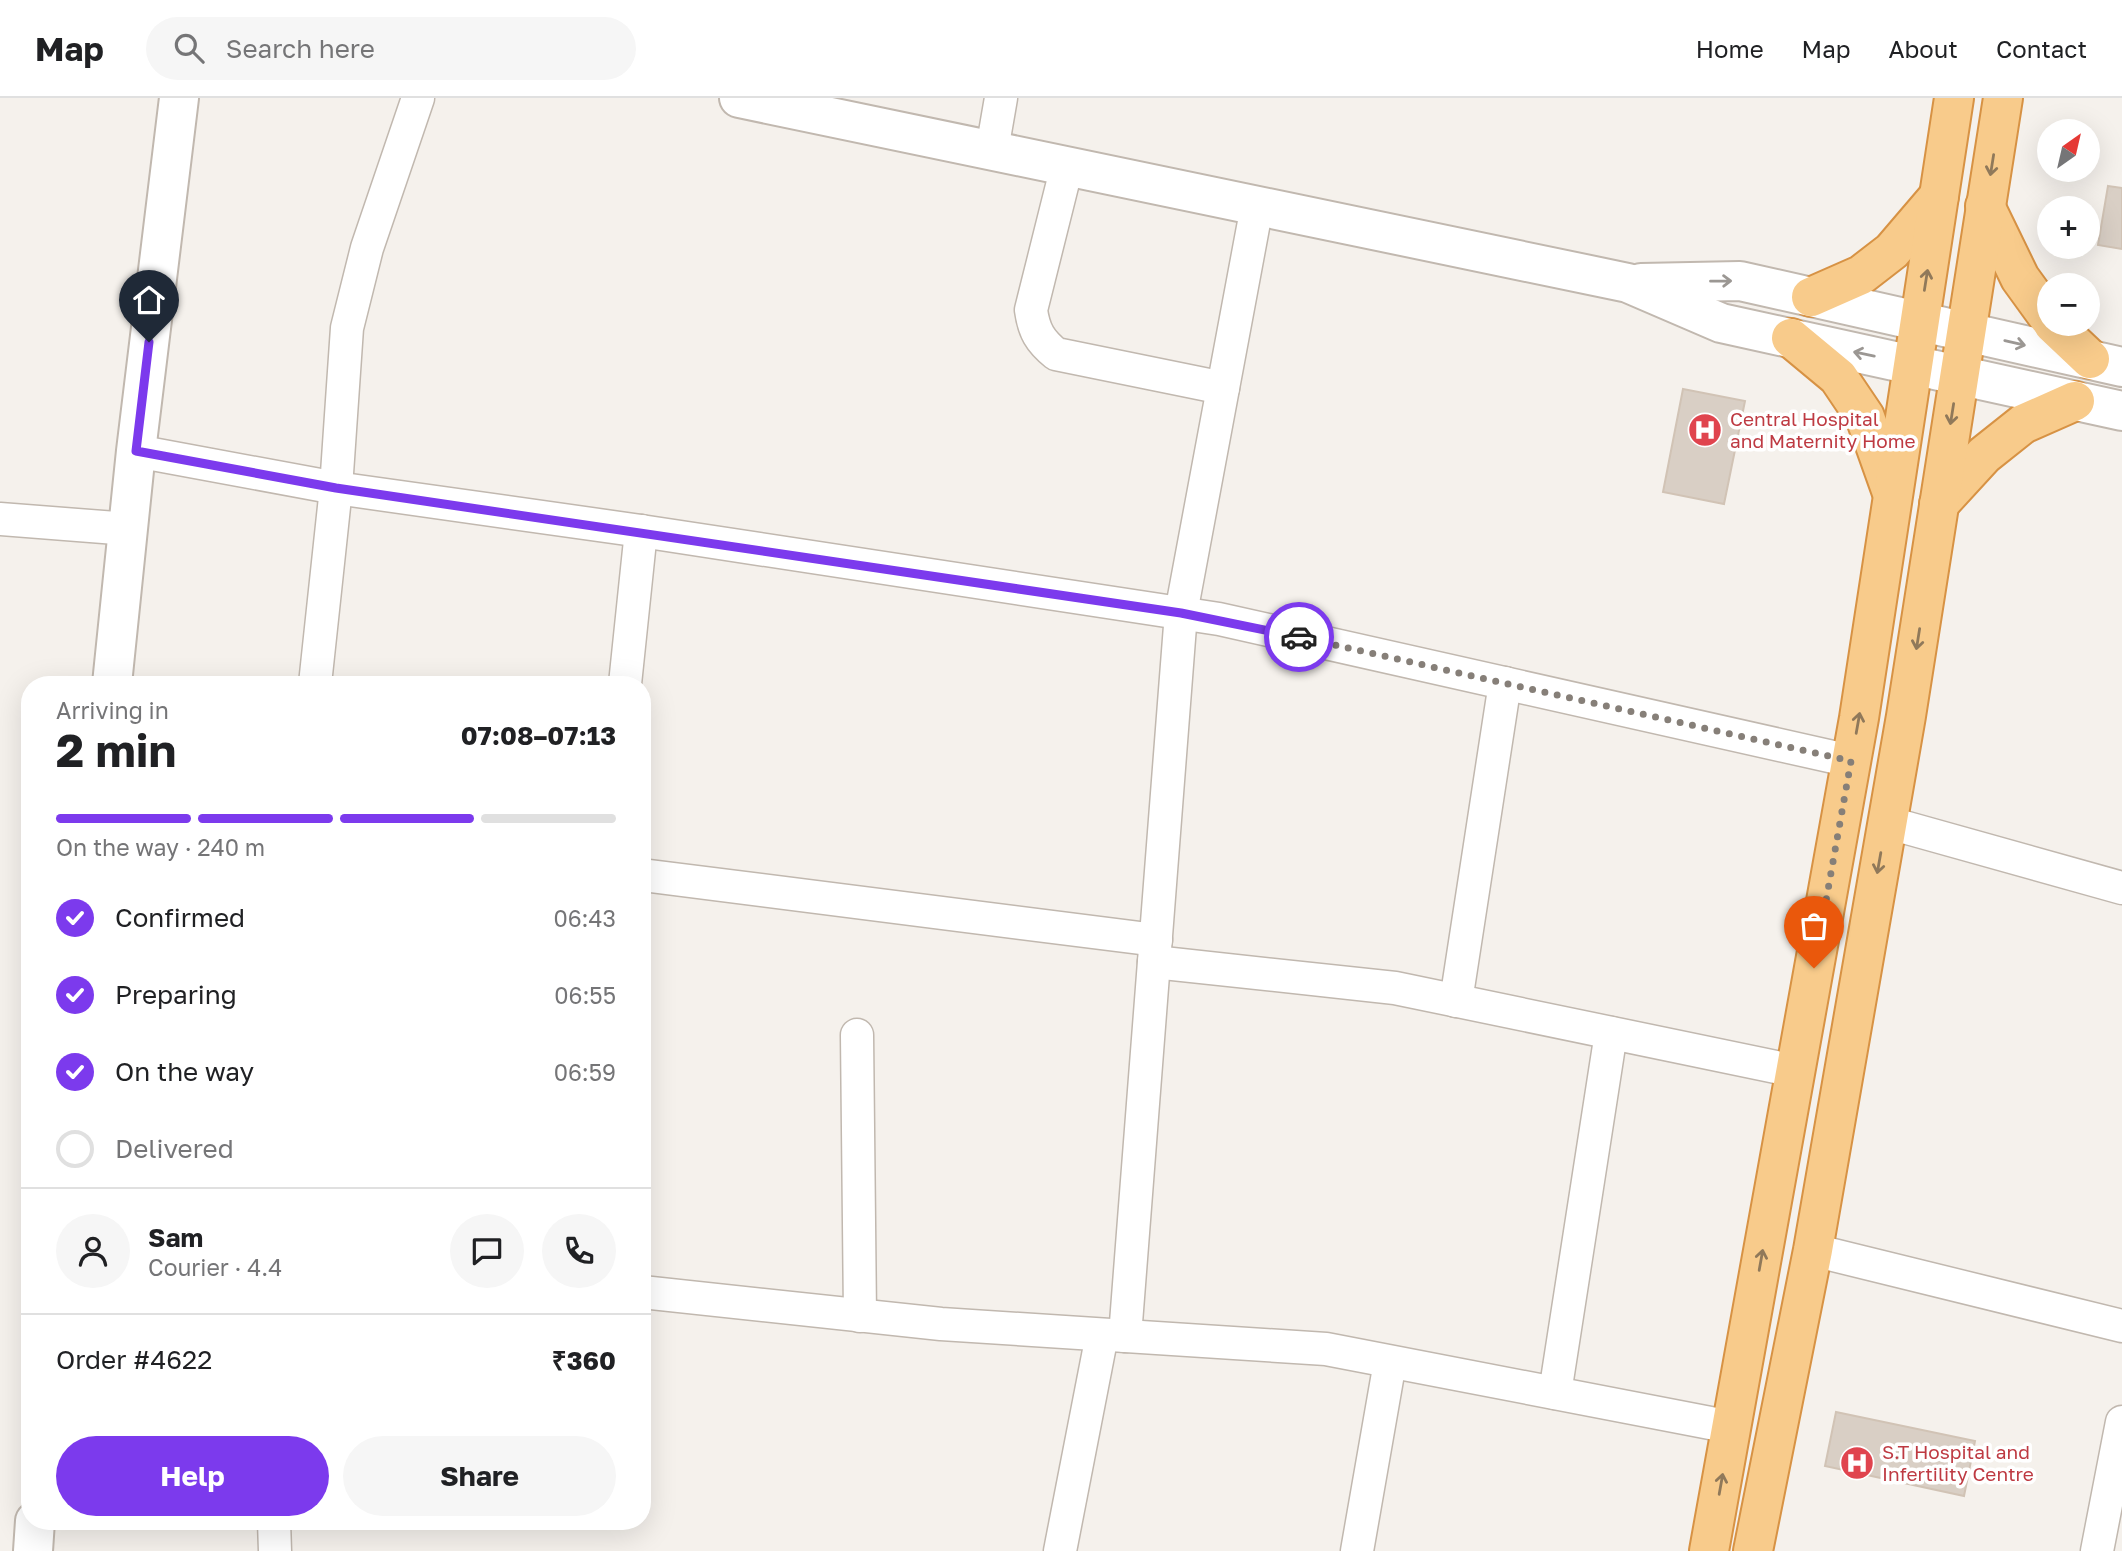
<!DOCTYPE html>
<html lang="en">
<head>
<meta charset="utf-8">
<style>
	body { margin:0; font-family:"Golos Text",sans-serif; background:#f6f6f6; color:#202124; height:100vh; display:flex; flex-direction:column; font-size:26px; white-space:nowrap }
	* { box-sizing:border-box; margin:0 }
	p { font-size:23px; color:#757577 }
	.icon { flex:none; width:38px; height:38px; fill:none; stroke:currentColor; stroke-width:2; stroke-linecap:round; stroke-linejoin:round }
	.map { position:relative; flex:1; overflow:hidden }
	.drawer { position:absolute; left:21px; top:578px; width:630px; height:854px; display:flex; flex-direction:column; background:#fff; border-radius:28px; box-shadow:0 7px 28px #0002 }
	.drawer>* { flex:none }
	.needle { width:46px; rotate:34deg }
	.buttons { position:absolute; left:2037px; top:21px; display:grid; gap:14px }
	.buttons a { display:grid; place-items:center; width:63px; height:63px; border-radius:50%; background:#fff; box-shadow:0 7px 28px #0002; font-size:35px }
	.pin { position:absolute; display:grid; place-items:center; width:60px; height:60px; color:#fff; margin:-72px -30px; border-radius:50% 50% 50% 0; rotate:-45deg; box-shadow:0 0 7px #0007 }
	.pin .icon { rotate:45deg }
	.courier { position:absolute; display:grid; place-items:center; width:70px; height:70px; margin:-35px; border:5px solid #7c3aed; border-radius:50%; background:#fff; color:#222; box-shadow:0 2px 9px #0007 }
	.head em { font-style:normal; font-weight:700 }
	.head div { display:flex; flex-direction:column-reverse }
	.head { display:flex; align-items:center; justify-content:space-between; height:119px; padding:0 35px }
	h1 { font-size:46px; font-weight:700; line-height:52px }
	.bar { display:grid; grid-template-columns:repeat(4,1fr); gap:10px 7px; align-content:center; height:84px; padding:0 35px }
	.bar i { height:9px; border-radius:5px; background:#e0e0e0 }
	.bar .on { background:#7c3aed }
	.bar p { grid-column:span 4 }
	.line { display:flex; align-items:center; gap:18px; padding:0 35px; border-top:2px solid #e0e0e0 }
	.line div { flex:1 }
	.round { display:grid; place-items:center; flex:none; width:74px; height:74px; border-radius:37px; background:#f6f6f6 }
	ol { padding:0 35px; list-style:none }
	li { display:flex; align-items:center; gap:21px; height:77px }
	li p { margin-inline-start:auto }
	li .icon { padding:7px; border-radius:50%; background:#7c3aed; color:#fff; stroke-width:4 }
	li:last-child { color:#757577 }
	li i { width:38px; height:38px; border:4px solid #e0e0e0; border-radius:50% }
	.primary-button { display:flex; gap:14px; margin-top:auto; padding:14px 35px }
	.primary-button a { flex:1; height:80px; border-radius:42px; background:#7c3aed; color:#fff; font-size:28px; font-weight:700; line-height:80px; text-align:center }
	.primary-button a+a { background:#f6f6f6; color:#202124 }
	header { display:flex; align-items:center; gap:42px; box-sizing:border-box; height:98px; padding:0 35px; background:#fff; border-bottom:2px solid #e0e0e0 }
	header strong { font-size:33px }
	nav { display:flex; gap:38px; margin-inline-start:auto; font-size:24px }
	.search { width:490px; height:63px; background:#f6f6f6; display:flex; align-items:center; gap:18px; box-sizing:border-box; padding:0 24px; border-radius:38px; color:#757577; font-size:26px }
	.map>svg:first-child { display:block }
	.building { fill:#d9cfc5; stroke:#d1c3b5; stroke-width:2 }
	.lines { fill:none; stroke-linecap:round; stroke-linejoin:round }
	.minor-casing { stroke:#c1b8af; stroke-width:35 }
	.tertiary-casing { stroke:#c1b8af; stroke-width:42 }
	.trunk-casing { stroke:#d79244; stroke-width:42 }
	.minor { stroke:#fff; stroke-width:32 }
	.tertiary { stroke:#fff; stroke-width:38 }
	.trunk { stroke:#f8cb8b; stroke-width:38 }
	.oneway { stroke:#90795a }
	.oneway2 { stroke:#9b9793 }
	.done { stroke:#867f78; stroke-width:7; stroke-dasharray:0 12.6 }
	.route { stroke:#7c3aed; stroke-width:9 }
	.labels { text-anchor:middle; stroke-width:7; stroke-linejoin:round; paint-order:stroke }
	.health-label { font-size:19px; fill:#be3a42; stroke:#fff; text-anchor:start }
</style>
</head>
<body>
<header>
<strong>Map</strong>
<div class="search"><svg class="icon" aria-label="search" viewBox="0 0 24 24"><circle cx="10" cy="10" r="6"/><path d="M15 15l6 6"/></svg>Search here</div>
<nav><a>Home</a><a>Map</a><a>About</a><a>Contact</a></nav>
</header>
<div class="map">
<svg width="2122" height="1453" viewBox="0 0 2122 1453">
	<rect width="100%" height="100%" fill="#f5f1ec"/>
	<g class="building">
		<polygon points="2108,88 2122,90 2122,151 2098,147"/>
		<polygon points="1683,291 1745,303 1724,406 1663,394"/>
		<polygon points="1836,1314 1975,1343 1964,1398 1825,1368"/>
	</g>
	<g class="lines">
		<g class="minor-casing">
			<g id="minor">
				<polyline points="992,52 1001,0"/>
				<path d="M1067,68l-36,144c3,21 9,31 25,44l167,34"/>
				<polyline points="136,353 336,390 641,433 1219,521 1851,663"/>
				<polyline points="0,421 129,431"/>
				<polyline points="315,586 336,390 347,230 367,150 418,0"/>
				<polyline points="625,586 641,433"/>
				<polyline points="1886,724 2122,790"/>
				<polyline points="642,777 1156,842"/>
				<polyline points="1154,864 1395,890 1795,973"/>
				<polyline points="1456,903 1505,585"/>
				<polyline points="857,937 860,1218"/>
				<polyline points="1813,1152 2122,1228"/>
				<polyline points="642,1194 941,1226 1326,1251 1731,1329"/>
				<polyline points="1125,1238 1181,515 1257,108"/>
				<polyline points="1555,1295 1611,935"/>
				<polyline points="274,1423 275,1453"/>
				<polyline points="1060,1453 1102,1237"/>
				<polyline points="1357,1453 1390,1264"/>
				<polyline points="2097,1453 2122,1324"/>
			</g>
		</g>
		<g class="tertiary-casing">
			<g id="tertiary">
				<polyline points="739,0 1628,185 1721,225 2122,313"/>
				<polyline points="1641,185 1740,183 2122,269"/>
				<polyline points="112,586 136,353 179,0"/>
				<polyline points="33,1453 35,1423"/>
			</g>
		</g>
		<g class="trunk-casing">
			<g id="trunk">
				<polyline points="1985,108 2020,180 2049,220"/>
				<polyline points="1811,199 1861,177 1892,153 1939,98"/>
				<polyline points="2053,226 2090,261"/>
				<polyline points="1791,240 1838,279 1865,319 1891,392"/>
				<polyline points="1939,406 1984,357 2023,326 2075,303"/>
				<polyline points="1709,1453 1859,620 1954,0"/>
				<polyline points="1753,1453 1813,1152 1906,618 2003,0"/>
			</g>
		</g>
		<use href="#minor" class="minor"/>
		<use href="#tertiary" class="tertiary"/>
		<use href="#trunk" class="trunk"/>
	</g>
	<defs><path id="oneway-shaft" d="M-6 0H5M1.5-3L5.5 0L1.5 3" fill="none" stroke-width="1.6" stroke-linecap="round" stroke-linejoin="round" transform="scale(1.75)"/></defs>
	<g class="oneway">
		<use href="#oneway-shaft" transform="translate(1992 67) rotate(99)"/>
		<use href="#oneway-shaft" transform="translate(1926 182) rotate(-81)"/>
		<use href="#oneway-shaft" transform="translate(1952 316) rotate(99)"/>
		<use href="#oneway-shaft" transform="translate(1918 541) rotate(99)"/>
		<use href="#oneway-shaft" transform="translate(1858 625) rotate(-80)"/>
		<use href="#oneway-shaft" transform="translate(1879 765) rotate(100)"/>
		<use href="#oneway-shaft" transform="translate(1761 1162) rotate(-80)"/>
		<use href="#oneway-shaft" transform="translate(1721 1386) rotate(-80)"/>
	</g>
	<g class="oneway2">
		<use href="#oneway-shaft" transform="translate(1721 183) rotate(-1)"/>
		<use href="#oneway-shaft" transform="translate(2015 245) rotate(13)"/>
		<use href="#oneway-shaft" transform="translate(1864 256) rotate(-168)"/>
	</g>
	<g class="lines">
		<polyline class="done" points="1299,539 1851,663 1814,870"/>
		<polyline class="route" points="149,244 136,353 336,390 1181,515 1299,539"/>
	</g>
	<defs>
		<g id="hospital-disc" transform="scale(1.75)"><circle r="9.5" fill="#e0444e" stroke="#fff"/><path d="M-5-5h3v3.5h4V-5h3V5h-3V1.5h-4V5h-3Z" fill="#fff"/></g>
	</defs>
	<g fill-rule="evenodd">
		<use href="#hospital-disc" x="1705" y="332"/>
		<use href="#hospital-disc" x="1857" y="1365"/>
	</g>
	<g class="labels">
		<g class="health-label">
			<text x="1730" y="328">Central Hospital<tspan x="1730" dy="22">and Maternity Home</tspan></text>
			<text x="1882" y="1361">S.T Hospital and<tspan x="1882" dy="22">Infertility Centre</tspan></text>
		</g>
	</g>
</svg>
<div class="buttons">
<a><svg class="needle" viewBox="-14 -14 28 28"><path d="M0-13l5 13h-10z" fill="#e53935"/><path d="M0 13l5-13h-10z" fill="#757577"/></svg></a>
<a>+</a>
<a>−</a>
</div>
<div class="pin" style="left:1814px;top:870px;background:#ea580c"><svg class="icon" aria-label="bag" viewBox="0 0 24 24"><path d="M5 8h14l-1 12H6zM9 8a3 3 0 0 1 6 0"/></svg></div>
<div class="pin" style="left:149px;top:244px;background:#1f2937"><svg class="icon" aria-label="home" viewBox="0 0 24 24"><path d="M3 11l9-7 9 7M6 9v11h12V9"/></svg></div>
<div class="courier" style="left:1299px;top:539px"><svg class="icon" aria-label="car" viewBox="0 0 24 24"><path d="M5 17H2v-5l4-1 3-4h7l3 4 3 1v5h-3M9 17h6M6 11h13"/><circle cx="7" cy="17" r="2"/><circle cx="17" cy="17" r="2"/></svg></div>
<section class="drawer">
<div class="head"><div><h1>2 min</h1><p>Arriving in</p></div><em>07:08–07:13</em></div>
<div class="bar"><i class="on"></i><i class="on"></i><i class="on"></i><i></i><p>On the way · 240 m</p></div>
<ol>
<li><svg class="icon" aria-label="check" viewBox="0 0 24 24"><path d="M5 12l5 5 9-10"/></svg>Confirmed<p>06:43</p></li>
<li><svg class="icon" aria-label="check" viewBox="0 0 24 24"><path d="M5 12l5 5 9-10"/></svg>Preparing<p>06:55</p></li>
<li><svg class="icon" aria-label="check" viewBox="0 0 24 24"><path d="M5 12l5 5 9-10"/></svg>On the way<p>06:59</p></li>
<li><i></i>Delivered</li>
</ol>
<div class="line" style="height:126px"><a class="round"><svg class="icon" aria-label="person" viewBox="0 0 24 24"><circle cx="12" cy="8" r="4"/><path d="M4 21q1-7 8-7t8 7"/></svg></a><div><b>Sam</b><p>Courier · 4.4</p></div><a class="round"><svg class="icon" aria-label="chat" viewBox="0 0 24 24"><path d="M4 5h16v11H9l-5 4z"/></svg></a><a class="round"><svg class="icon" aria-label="phone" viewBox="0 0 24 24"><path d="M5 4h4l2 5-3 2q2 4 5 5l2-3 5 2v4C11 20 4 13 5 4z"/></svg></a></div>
<div class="line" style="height:91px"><div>Order #4622</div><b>₹360</b></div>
<div class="primary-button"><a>Help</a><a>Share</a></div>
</section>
</div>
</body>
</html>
